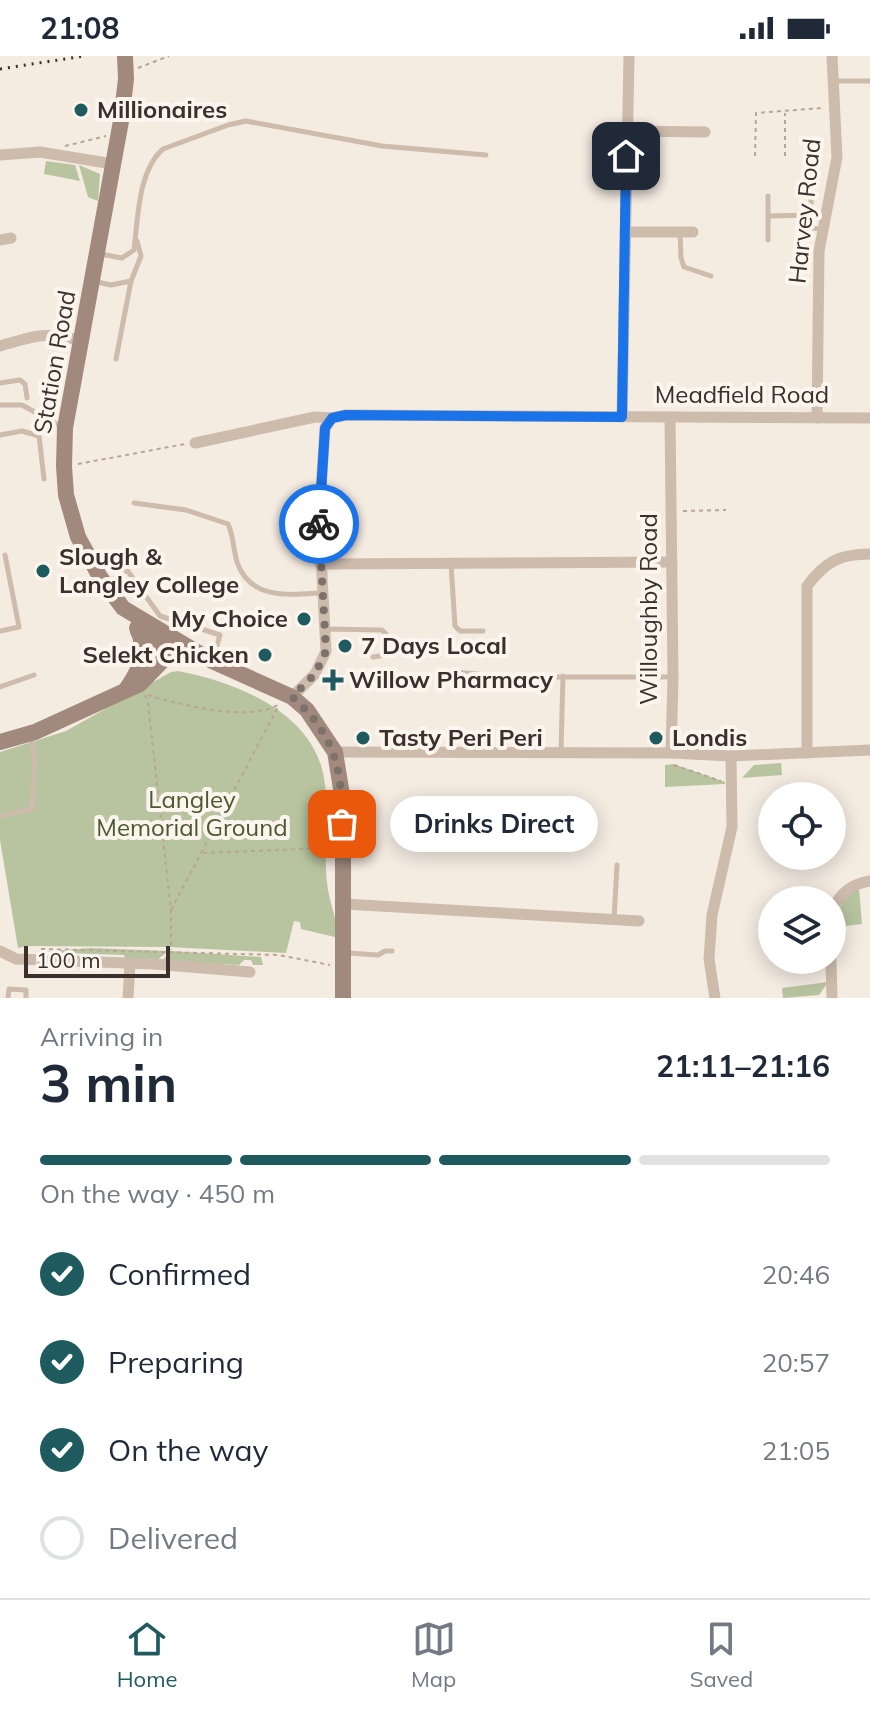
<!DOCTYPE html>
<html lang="en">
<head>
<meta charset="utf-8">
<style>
	body { margin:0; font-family:Mulish,sans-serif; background:#f2f2f3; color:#1f2937; height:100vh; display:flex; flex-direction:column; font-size:30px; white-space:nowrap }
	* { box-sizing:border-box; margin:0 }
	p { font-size:26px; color:#747a83 }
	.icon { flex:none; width:44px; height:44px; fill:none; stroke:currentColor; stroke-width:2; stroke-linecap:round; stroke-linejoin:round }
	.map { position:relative; height:942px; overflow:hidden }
	.panel { display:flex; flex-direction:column; background:#fff; flex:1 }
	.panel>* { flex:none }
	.buttons { position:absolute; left:758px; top:726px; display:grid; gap:16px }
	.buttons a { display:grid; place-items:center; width:88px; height:88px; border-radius:50%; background:#fff; box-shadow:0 4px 20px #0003; font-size:40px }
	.scale { position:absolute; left:24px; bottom:20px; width:146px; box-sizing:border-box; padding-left:8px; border:4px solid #3b302b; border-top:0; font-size:22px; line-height:28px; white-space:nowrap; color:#3b302b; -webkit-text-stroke:6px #fbf5ee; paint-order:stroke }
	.pin { position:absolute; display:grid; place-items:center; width:68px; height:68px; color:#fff; margin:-34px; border-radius:16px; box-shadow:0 4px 12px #0006 }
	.courier { position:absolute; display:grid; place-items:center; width:80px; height:80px; margin:-40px; border:6px solid #1a73e8; border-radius:50%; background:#fff; color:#222; box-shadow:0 2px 10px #0007 }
	.bubble { position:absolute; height:56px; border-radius:28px; background:#fff; box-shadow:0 4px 20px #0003; font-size:26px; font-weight:700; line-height:56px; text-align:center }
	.overview em { font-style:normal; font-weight:700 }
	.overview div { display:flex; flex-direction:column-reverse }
	.overview { display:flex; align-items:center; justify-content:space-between; height:136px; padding:0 40px }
	h1 { font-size:52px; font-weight:700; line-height:60px }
	.bar { display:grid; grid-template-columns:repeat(4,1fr); gap:12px 8px; align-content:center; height:96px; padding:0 40px }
	.bar i { height:10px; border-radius:6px; background:#e0e1e3 }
	.bar .active { background:#1f5a5e }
	.bar p { grid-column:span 4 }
	ol { padding:0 40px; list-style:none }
	li { display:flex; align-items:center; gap:24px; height:88px }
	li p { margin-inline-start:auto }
	li .icon { padding:8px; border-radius:50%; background:#1f5a5e; color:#fff; stroke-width:4 }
	li:last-child { color:#747a83 }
	li i { width:44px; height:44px; border:4px solid #e0e1e3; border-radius:50% }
	.status { display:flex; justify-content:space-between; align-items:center; height:56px; padding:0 40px; background:#fff; direction:ltr }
	.status svg { height:22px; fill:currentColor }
	.dock { display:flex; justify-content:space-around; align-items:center; height:112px; border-top:2px solid #e0e1e3; background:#fff; font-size:22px; color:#747a83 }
	.dock a { display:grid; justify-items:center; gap:4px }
	.dock .active { color:#1f5a5e }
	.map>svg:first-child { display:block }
	.green { fill:#b8c4a0 }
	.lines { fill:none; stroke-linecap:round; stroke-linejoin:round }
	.path { stroke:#b9a596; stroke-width:2; stroke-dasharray:4 4; stroke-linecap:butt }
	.lane { stroke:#cdbbac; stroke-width:5 }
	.street { stroke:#cdbbac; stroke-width:11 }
	.secondary { stroke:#a18a7d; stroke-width:16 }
	.rail { stroke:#3b302b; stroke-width:3; stroke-dasharray:2 6; stroke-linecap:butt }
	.done { stroke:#7c716b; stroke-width:8; stroke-dasharray:0 14.4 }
	.route { stroke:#1a73e8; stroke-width:10 }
	.poi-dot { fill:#1f5a5e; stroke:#fbf5ee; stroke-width:3 }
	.labels { text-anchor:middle; stroke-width:8; stroke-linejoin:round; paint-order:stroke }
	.poi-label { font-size:24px; font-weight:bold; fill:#3b302b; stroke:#fbf5ee; text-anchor:start }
	.street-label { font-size:24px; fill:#3b302b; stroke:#fbf5ee }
	.park-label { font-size:24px; fill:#4a5a2e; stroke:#fbf5ee }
</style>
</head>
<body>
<div class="status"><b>21:08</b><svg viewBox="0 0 49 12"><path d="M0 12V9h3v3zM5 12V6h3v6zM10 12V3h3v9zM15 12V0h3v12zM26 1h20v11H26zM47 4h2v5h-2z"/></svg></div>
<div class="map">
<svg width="870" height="942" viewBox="0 0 870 942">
	<rect width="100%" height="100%" fill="#f4ebe1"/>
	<g class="green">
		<polygon points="46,105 75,109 80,125 44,118"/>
		<polygon points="79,109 100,118 98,145 88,141"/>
		<path d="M178,615c58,11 135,41 146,107 6,34 -1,71 3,105 2,19 10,36 12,55l-38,-9 -1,-7 -6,-1 -8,32 -117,-6 -142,-1 -9,2 -18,-108v-88l66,-21 105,-59z"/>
		<polygon points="781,707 782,719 742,722 754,709"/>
		<polygon points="673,708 725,726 725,728 665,731 665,709"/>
		<path d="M859,832l3,36 -25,3c0,-20 5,-28 22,-39z"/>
		<polygon points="91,892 168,895 156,905 125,902 124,899 36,896"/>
		<polygon points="171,895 261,901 263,909 253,909 251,904 244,904 239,909 162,905"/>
		<polygon points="828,926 819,939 783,942 782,932"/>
	</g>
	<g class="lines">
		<g class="path">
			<polyline points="138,12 169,0"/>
			<polyline points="65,90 106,80"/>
			<polyline points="755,100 756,57 822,52"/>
			<polyline points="785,100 785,57"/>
			<polyline points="78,408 185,388"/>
			<polyline points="683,455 726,454"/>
			<polyline points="145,639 148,647 171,855 171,894"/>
			<path d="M148,639c35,10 97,27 130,10"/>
			<polyline points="674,709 721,725"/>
			<polyline points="203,797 328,792"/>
			<polyline points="171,854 278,651"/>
			<polyline points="41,893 278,899 330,909"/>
		</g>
		<g class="lane">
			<polyline points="836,25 870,25"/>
			<polyline points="811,123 811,159"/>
			<polyline points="768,160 768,140"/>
			<polyline points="680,177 681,202 684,211 711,220"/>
			<polyline points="768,184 768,160 811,159 812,172 821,173"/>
			<path d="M100,198l22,4 12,-8c4,-32 4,-79 29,-101l65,-24 18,-4 136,25 104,9"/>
			<polyline points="97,226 111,229 131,225 141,200 137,185"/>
			<polyline points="116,303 131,225"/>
			<polyline points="0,327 20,324 25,328 27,342"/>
			<polyline points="0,349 22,349 62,371"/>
			<polyline points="0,379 22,375 39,380 44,423"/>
			<path d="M134,447l52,7 42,14c6,13 5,25 9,38 13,38 52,33 83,31"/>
			<polyline points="451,508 455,570 460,575 483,575"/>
			<polyline points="107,528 127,514 160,560 220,579 213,603"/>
			<polyline points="325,573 382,574 386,578 386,599 373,601"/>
			<polyline points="0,575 19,571 5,499"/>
			<polyline points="446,615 506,621 672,621"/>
			<polyline points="0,631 34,619"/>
			<polyline points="561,695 563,620"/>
			<polyline points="0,760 32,753 35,704 30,679"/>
			<polyline points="614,864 617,809"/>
			<polyline points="348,897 378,899 385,895 392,895"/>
			<polyline points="8,942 9,933 26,934 26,942"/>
		</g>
		<g class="street">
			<polyline points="626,75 705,76"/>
			<polyline points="0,99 40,96 113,108"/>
			<polyline points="625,176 693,176"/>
			<polyline points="0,184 11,182"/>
			<path d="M0,290c34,-10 46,-15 81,-5"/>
			<polyline points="622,361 629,0"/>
			<polyline points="817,362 819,195 837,101 832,0"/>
			<polyline points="195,387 315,361 332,362 346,359 870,362"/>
			<polyline points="320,508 672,506"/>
			<polyline points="292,641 315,618 326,595 319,463 325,372 332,362"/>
			<polyline points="335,696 671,697 673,621 670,361"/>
			<polyline points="671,697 731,700 870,694"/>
			<path d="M807,697v-167c18,-24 32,-32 63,-32"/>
			<polyline points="344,848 639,865"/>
			<path d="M832,854c9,-18 18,-25 38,-29"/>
			<polyline points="0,895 16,903 154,908 250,916"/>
			<polyline points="831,904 832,942"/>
			<polyline points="128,942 130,907"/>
			<polyline points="715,942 709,903 712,859 732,771 731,700"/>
		</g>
		<g class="secondary">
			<polyline points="125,0 126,23 121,65 65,372 64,410 66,439 78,481 100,521 123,552 212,605 292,641 307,654 335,696 343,745 343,942"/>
			<polyline points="138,575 174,596"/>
			<path d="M127,632c14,-20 21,-37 10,-60"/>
			<polyline points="0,686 35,676 140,628 172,595 171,581"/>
		</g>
		<polyline class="rail" points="0,13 84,0"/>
	</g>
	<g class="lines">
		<path class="done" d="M319,468l7,127 -11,23 -23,23c42,36 51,73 50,127"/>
		<polyline class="route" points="319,468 325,372 332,362 346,359 622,361 626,100"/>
	</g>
	<g class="poi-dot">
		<circle cx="81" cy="54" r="8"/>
		<circle cx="43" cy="515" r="8"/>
		<circle cx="304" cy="563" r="8"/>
		<circle cx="345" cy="590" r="8"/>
		<circle cx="265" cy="599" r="8"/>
		<path d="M329 612h8v8h8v8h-8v8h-8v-8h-8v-8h8z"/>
		<circle cx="363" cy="682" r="8"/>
		<circle cx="656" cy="682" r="8"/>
	</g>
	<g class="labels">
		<g class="poi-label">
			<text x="97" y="62">Millionaires</text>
			<text x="59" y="509">Slough &amp;<tspan x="59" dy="28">Langley College</tspan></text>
			<text x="288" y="571" text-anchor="end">My Choice</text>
			<text x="361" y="598">7 Days Local</text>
			<text x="249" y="607" text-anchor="end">Selekt Chicken</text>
			<text x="349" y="632">Willow Pharmacy</text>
			<text x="379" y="690">Tasty Peri Peri</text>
			<text x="672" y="690">Londis</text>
		</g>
		<g class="street-label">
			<text transform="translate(805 155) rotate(-84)" y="8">Harvey Road</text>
			<text transform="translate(55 306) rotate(-80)" y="8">Station Road</text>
			<text x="742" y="347">Meadfield Road</text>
			<text transform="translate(649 553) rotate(-90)" y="8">Willoughby Road</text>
		</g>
		<g class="park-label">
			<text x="192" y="752">Langley<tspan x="192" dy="28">Memorial Ground</tspan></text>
		</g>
	</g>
</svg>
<div class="buttons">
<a><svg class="icon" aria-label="locate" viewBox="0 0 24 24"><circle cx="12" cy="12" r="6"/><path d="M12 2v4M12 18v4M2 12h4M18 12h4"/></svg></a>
<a><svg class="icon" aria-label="layers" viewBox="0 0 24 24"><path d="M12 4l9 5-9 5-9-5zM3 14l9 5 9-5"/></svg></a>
</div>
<div class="scale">100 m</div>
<div class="pin" style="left:342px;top:768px;background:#ea580c"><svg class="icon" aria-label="bag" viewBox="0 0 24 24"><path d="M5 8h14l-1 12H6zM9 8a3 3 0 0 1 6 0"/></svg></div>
<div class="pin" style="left:626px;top:100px;background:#1f2937"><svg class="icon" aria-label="home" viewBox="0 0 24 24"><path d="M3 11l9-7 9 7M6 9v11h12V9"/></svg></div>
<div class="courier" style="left:319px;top:468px"><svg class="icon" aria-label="bike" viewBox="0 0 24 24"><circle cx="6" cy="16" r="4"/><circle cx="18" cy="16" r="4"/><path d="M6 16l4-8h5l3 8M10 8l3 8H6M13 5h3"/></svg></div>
<div class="bubble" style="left:390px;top:740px;width:208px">Drinks Direct</div>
</div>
<section class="panel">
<div class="overview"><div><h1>3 min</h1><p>Arriving in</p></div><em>21:11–21:16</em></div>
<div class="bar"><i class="active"></i><i class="active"></i><i class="active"></i><i></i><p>On the way · 450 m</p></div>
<ol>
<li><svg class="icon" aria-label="check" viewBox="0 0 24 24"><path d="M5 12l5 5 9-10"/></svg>Confirmed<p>20:46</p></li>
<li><svg class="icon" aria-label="check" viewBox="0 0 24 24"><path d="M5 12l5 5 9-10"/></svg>Preparing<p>20:57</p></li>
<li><svg class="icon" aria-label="check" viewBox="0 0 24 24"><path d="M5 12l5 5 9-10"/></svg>On the way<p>21:05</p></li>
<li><i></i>Delivered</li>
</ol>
</section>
<nav class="dock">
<a class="active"><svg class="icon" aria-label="home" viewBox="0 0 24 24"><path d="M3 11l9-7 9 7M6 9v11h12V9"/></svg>Home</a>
<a><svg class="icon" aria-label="map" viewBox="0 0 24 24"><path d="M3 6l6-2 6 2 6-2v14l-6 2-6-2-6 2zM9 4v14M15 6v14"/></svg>Map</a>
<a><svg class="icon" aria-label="saved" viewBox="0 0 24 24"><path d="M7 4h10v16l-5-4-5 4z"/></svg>Saved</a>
</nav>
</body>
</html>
